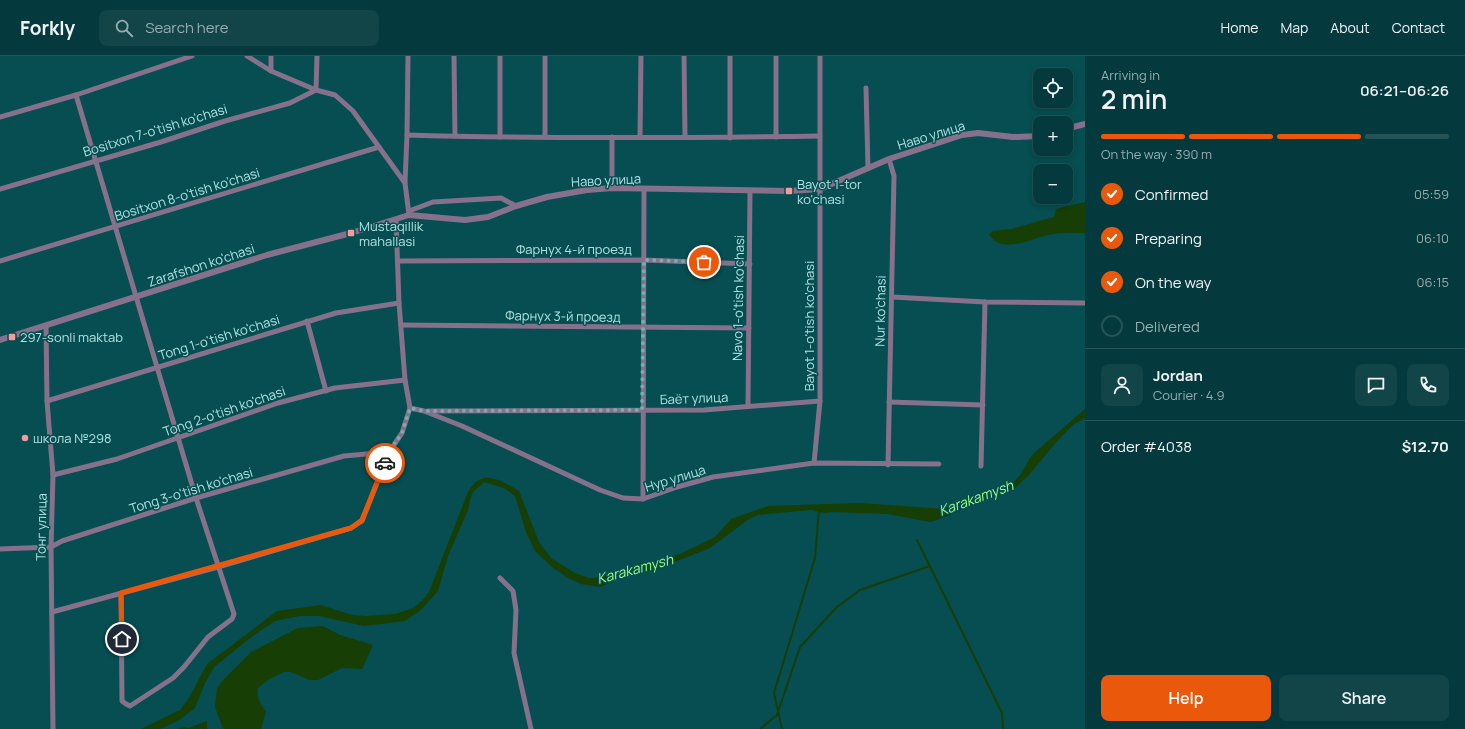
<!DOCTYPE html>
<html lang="en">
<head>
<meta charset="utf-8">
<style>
	body { margin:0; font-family:Manrope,sans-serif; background:#124548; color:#f1f3f6; height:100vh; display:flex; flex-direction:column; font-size:15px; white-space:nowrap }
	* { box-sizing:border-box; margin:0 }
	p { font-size:13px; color:#97adb0 }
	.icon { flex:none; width:22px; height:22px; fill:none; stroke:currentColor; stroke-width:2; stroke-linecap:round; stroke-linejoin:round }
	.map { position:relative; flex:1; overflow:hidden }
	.drawer { display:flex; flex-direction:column; background:#043a3d; width:380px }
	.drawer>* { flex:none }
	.controls { position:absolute; left:1033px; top:12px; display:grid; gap:8px }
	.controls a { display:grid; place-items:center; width:40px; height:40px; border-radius:8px; background:#043a3d; box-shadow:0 2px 6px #0003,0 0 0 1px #255457; font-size:20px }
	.pin { position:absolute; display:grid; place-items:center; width:34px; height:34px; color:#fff; margin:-17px; border:2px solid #fff; border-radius:50%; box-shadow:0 1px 4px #0007 }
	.courier { position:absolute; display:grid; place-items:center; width:40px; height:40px; margin:-20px; border:3px solid #ea580c; border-radius:50%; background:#fff; color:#222; box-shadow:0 1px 5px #0007 }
	.headline em { font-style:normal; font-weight:600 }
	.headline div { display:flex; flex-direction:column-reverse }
	.headline { display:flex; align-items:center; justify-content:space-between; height:68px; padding:0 16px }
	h1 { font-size:26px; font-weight:600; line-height:30px }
	.bar { display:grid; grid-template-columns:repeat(4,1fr); gap:6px 4px; align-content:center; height:48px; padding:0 16px }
	.bar i { height:5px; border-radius:3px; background:#255457 }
	.bar .selected { background:#ea580c }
	.bar p { grid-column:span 4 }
	.line { display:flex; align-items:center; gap:10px; padding:0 16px; border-top:1px solid #255457 }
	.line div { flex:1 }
	.round { display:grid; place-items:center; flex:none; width:42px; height:42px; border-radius:8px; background:#124548 }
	ol { padding:0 16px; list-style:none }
	li { display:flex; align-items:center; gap:12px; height:44px }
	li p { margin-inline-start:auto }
	li .icon { padding:4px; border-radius:50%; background:#ea580c; color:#fff; stroke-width:4 }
	li:last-child { color:#97adb0 }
	li i { width:22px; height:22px; border:2px solid #255457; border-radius:50% }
	.primary-button { display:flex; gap:8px; margin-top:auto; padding:8px 16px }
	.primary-button a { flex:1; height:46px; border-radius:8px; background:#ea580c; color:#fff; font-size:16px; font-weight:600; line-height:46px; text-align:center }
	.primary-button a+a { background:#124548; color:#f1f3f6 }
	header { display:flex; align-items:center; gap:24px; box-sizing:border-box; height:56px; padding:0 20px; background:#043a3d; border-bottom:1px solid #255457 }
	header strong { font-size:19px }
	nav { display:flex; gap:22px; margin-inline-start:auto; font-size:14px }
	.search { width:280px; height:36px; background:#124548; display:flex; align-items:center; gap:10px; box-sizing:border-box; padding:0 14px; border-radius:8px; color:#97adb0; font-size:15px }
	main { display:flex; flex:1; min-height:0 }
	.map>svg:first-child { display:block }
	.water { fill:#163e05 }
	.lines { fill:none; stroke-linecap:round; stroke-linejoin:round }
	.stream { stroke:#163e05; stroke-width:2 }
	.minor { stroke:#86718c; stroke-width:5 }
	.tertiary { stroke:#86718c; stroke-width:6 }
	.done { stroke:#73aeb1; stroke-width:4; stroke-dasharray:0 7.2 }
	.route { stroke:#ea580c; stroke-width:5 }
	.poi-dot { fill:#f59b9c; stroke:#064e51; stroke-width:1.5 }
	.labels { text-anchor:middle; stroke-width:3; stroke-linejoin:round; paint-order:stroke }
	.street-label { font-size:13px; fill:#aee2e4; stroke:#064e51 }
	.poi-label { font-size:13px; fill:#aee2e4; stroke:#064e51; text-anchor:start }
	.water-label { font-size:14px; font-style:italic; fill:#9dfe7e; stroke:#064e51 }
</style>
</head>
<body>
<header>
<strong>Forkly</strong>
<div class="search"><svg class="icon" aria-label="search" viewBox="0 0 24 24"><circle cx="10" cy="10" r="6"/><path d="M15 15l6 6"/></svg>Search here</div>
<nav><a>Home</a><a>Map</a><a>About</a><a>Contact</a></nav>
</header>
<main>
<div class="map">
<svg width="1085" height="673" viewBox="0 0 1085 673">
	<rect width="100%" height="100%" fill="#064e51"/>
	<g class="water">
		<path d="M1085,146v31c-10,0 -21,-1 -32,1 -18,2 -51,23 -64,0l3,-3 20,-2 42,-12 2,-8z"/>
		<path d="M1085,353v9l-11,6 -16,16 -30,36 -13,12 -78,32 -7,2 -42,-8 -55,-2 -8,1 -14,-3 -53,5 -9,4 -39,29 -58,23 -21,2 -31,14 -19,-3 -13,-6 -16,-11 -17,-16 -9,-19 -11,-36 -11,-8 -20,-6 -11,10 -3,8 -2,10 -20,46 -10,35 -17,19 -16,11 -41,5 -45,-10h-19l-25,5 -21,14 -40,32 -9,16 -10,25 -17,13 -18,8h-19l39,-19 9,-12 18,-34 70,-53 44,-6 31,10 15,1 28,-2 18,-6 9,-7 7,-9 39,-100c14,-25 32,-12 51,-1l20,51 12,16 24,15 14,5h6l22,-5 22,-10 11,-1 30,-8 35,-17 16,-18 37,-13 92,-3 85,6 28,-12 23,-6 18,-9 7,-8 11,-19z"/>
		<path d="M323,570l17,9 33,10 -11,24 -20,-1 -24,12h-8l-20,-8h-6l-16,8 -10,8c-2,10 3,16 8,24l-5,17h-38l-8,-22 2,-19 6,-8 28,-28 47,-24z"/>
		<polygon points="207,665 207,673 178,673 182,671 189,672"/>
	</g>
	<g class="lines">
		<g class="stream">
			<polyline points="917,484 1002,657 1003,673"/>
			<polyline points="760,673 777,659 800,591 837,551 860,534 930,510"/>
			<polyline points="782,673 774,637 815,502 819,453"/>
		</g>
		<g class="minor">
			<polyline points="247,0 271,15 316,34 335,39 353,55 405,127 409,159"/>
			<polyline points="271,0 271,15"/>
			<polyline points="454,0 455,80"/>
			<polyline points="500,0 500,81"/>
			<polyline points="545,0 545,81"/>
			<polyline points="684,0 685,80"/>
			<polyline points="866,32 868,112"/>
			<polyline points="76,39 196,442 234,558 232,563 208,581 184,611 173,622 130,650 126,648 122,645 121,537"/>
			<polyline points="0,61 76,39 192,0"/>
			<polyline points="407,79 408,0"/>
			<polyline points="640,81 641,0"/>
			<polyline points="776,81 776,0"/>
			<polyline points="730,82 730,0"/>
			<path d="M405,127l2,-48c137,4 276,3 413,1"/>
			<polyline points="612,132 612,81"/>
			<polyline points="0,133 161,86 225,65 290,47 316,34 317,0"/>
			<polyline points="409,155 433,146 501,142 516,150"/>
			<polyline points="0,205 379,91"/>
			<polyline points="399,205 644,204 750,208"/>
			<polyline points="892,241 985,246 1085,247"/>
			<polyline points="307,265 326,335"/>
			<polyline points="46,269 47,345 53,419 51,491 53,673"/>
			<polyline points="401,269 749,272"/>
			<polyline points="47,345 336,257 399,247"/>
			<polyline points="889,346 983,349"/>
			<polyline points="748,350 750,135"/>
			<polyline points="410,352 424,355 462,370 600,434 623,442 643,443 677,431 713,421 814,407 939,408"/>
			<polyline points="427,355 704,354 820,345"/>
			<polyline points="814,407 820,345 820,0"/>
			<polyline points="888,409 894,120 889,103"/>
			<polyline points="981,410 985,246"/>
			<polyline points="53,419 117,403 278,347 335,332 405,324"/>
			<polyline points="643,443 644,133"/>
			<polyline points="0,493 51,491 62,485 196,442 344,400 389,396"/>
			<polyline points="500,522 513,535 516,554 514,597 531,673"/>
			<polyline points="52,556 218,511 351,472 362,465 389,396 402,377 410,352 405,324 399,247 396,163"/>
		</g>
		<g class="tertiary">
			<polyline points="1066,73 1085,68"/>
			<polyline points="0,284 267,199 351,177 409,159 465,164 488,161 516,150 547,141 587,134 612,132 789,135 820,133 889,103 962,79 978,77 1013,81 1040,80"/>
		</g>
	</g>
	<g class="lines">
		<polyline class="done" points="385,407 389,396 402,377 410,352 424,355 642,354 644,204 704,206"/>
		<polyline class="route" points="122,583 121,537 351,472 362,464 385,407"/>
	</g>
	<g class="poi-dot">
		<rect x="785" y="131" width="8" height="8" rx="2"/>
		<rect x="347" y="173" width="8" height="8" rx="2"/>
		<rect x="8" y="277" width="8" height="8" rx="2"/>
		<circle cx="25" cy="382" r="4"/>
	</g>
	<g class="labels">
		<g class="street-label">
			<text transform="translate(155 74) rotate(-17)" y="5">Bositxon 7-o'tish ko'chasi</text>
			<text transform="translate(931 79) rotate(-17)" y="5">Наво улица</text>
			<text transform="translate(606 124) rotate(-3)" y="5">Наво улица</text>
			<text transform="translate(187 138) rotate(-17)" y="5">Bositxon 8-o'tish ko'chasi</text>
			<text x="574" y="198">Фарнух 4-й проезд</text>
			<text transform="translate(201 209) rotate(-18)" y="5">Zarafshon ko'chasi</text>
			<text transform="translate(738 242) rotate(-89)" y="5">Navo 1-o'tish ko'chasi</text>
			<text transform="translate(880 255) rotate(-89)" y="5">Nur ko'chasi</text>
			<text transform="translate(563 260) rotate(1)" y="5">Фарнух 3-й проезд</text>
			<text transform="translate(809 270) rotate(-90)" y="5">Bayot 1-o'tish ko'chasi</text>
			<text transform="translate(219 281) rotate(-17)" y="5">Tong 1-o'tish ko'chasi</text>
			<text transform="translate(694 342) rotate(-2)" y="5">Баёт улица</text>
			<text transform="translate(224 355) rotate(-19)" y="5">Tong 2-o'tish ko'chasi</text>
			<text transform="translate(675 422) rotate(-17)" y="5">Нур улица</text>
			<text transform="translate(191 434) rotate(-17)" y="5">Tong 3-o'tish ko'chasi</text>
			<text transform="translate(41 471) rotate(-89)" y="5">Тонг улица</text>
		</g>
		<g class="poi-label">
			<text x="797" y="133">Bayot 1-tor<tspan x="797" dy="15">ko'chasi</tspan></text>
			<text x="359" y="175">Mustaqillik<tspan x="359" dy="15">mahallasi</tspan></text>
			<text x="20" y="286">297-sonli maktab</text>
			<text x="33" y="387">школа №298</text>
		</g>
		<g class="water-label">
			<text transform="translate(976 442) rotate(-20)" y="5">Karakamysh</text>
			<text transform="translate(635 513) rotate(-15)" y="5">Karakamysh</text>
		</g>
	</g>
</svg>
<div class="controls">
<a><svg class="icon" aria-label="locate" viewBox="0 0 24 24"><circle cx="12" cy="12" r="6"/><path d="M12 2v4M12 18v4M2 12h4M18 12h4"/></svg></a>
<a>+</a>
<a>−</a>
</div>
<div class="pin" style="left:704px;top:206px;background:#ea580c"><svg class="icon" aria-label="bag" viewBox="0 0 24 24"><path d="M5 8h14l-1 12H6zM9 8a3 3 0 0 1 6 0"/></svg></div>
<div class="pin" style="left:122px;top:583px;background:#1f2937"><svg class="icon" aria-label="home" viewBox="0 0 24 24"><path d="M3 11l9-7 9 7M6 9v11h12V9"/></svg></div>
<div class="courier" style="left:385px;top:407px"><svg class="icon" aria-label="car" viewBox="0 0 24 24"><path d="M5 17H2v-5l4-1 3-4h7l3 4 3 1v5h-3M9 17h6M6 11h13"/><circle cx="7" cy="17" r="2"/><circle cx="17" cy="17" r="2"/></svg></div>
</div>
<section class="drawer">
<div class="headline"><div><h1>2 min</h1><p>Arriving in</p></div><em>06:21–06:26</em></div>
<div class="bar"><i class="selected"></i><i class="selected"></i><i class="selected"></i><i></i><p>On the way · 390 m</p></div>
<ol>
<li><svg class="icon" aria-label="check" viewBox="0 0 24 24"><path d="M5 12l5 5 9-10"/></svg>Confirmed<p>05:59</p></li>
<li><svg class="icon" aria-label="check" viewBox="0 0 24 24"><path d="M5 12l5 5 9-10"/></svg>Preparing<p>06:10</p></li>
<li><svg class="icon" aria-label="check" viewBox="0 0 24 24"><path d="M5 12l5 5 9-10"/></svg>On the way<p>06:15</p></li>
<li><i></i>Delivered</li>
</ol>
<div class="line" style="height:72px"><a class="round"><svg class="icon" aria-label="person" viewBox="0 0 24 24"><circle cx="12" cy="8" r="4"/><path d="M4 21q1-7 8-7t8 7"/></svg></a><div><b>Jordan</b><p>Courier · 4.9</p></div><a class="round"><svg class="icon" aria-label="chat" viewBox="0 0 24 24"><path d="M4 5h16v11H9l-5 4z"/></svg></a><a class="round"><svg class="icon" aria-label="phone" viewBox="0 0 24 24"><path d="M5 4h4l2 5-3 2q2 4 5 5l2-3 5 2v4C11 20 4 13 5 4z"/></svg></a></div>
<div class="line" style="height:52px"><div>Order #4038</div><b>$12.70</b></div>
<div class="primary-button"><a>Help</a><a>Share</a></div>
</section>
</main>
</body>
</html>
